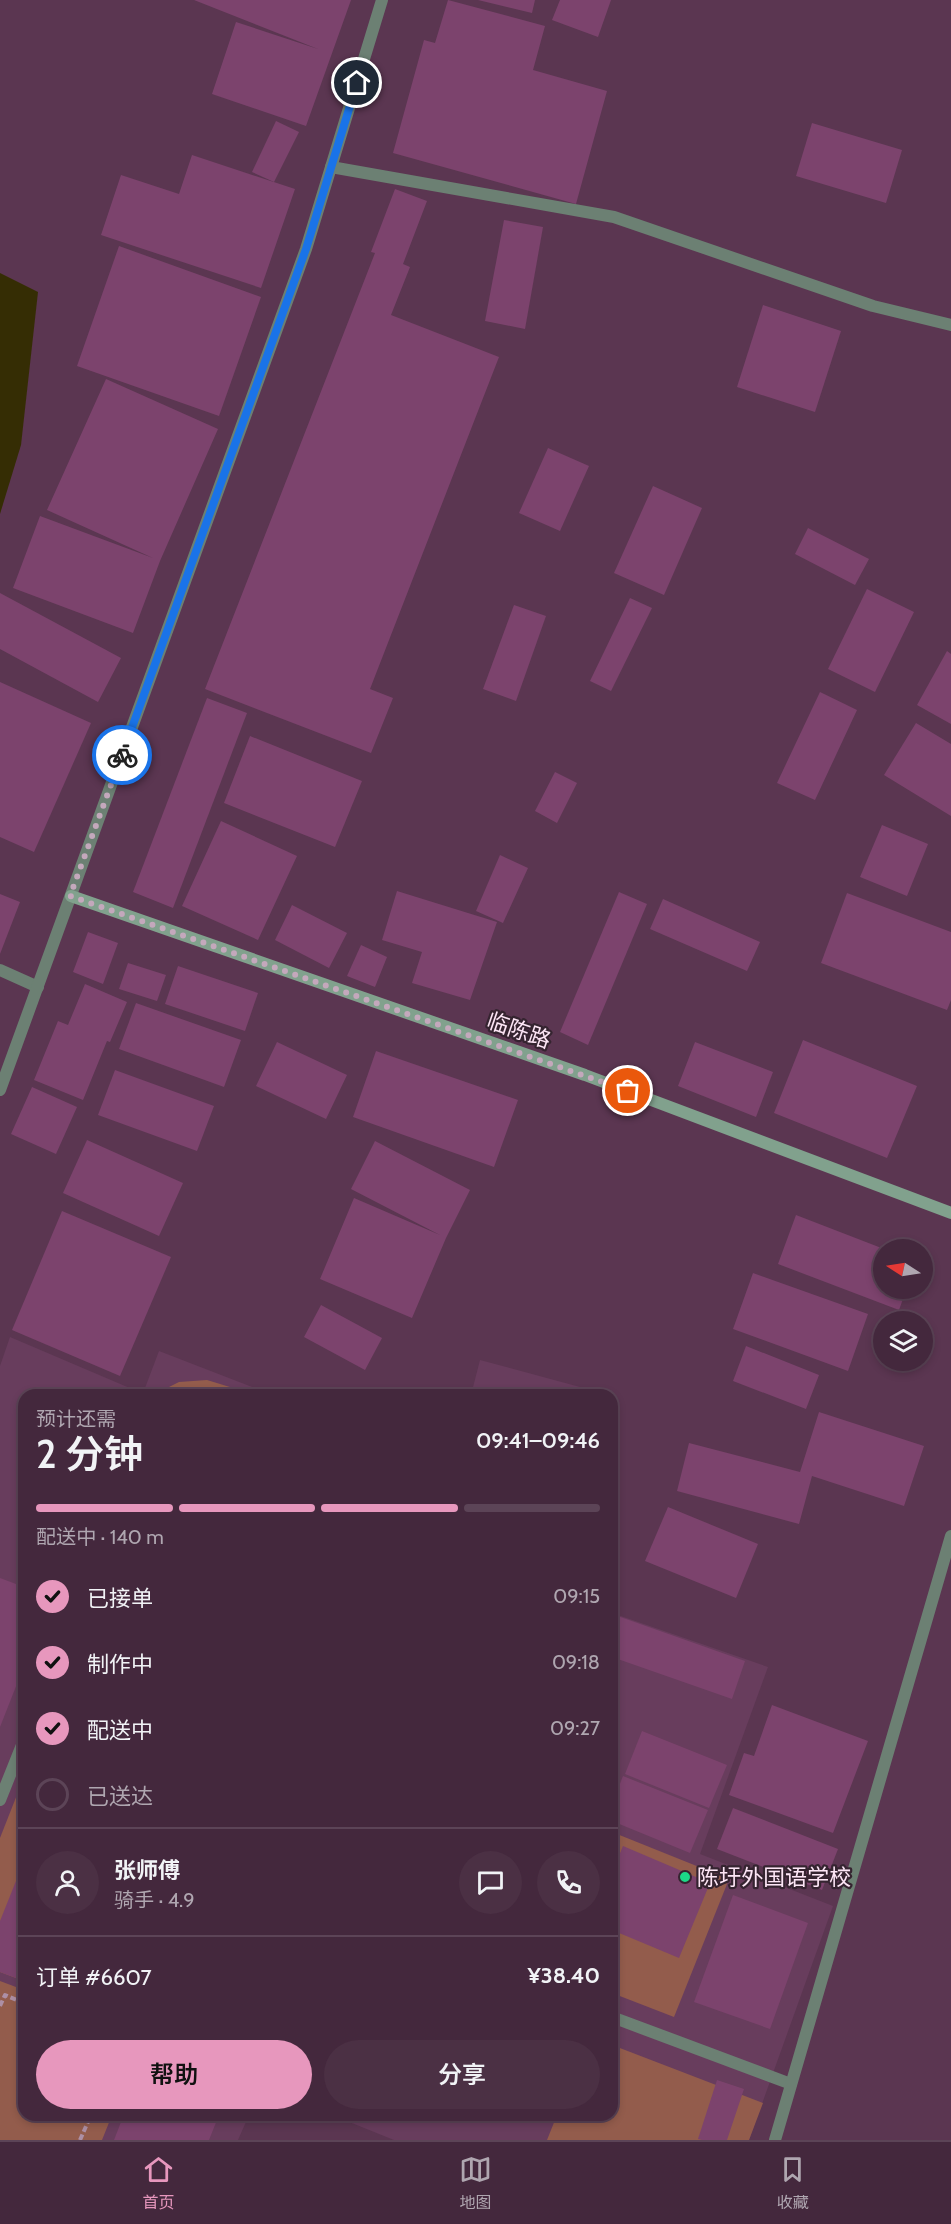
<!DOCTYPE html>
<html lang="zh">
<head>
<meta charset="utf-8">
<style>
	body { margin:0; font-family:Cabin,"Noto Sans SC",sans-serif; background:#4b3044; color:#f1f3f6; height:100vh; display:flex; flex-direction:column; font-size:22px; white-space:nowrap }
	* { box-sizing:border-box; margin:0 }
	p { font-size:20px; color:#afa6b0 }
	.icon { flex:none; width:33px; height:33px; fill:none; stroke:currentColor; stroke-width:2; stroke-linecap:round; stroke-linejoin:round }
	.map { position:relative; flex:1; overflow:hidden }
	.side { position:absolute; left:18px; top:1389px; width:600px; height:732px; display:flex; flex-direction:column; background:#44283d; border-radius:18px; box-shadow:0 3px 9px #0003,0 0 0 2px #5c4457 }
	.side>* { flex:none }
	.needle { width:39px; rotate:282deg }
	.fabs { position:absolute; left:873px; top:1239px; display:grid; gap:12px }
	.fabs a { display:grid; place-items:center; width:60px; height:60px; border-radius:50%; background:#44283d; box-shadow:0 3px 9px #0003,0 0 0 2px #5c4457; font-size:30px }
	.pin { position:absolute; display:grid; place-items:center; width:51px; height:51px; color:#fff; margin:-26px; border:3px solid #fff; border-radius:50%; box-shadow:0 2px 6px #0007 }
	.courier { position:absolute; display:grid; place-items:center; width:60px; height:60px; margin:-30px; border:4px solid #1a73e8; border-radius:50%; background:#fff; color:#222; box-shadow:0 2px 8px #0007 }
	.headline em { font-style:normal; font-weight:600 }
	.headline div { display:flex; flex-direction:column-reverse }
	.headline { display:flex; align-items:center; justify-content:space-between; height:102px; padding:0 18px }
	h1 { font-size:39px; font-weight:600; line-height:45px }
	.bar { display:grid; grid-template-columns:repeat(4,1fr); gap:9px 6px; align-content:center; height:72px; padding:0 18px }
	.bar i { height:8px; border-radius:4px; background:#5c4457 }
	.bar .active { background:#e797bd }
	.bar p { grid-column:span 4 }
	.line { display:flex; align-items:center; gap:15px; padding:0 18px; border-top:2px solid #5c4457 }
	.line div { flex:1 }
	.round { display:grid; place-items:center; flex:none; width:63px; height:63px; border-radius:32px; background:#4b3044 }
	ol { padding:0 18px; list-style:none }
	li { display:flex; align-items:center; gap:18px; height:66px }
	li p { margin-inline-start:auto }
	li .icon { padding:6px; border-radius:50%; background:#e797bd; color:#111; stroke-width:4 }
	li:last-child { color:#afa6b0 }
	li i { width:33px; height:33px; border:3px solid #5c4457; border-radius:50% }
	.cta { display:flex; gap:12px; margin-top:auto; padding:12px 18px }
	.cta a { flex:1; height:69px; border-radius:36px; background:#e797bd; color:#111; font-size:24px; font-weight:600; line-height:69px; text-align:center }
	.cta a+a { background:#4b3044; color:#f1f3f6 }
	.tab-bar { display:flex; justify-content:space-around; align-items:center; height:84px; border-top:2px solid #5c4457; background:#44283d; font-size:16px; color:#afa6b0 }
	.tab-bar a { display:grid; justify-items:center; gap:3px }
	.tab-bar .active { color:#e797bd }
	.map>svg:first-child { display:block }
	.built { fill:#683d5d }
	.green { fill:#935c4c }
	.water { fill:#352d04 }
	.building { fill:#7c436d }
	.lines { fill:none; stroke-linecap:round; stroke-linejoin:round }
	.path { stroke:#ad8fa5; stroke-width:4; stroke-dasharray:6 3; stroke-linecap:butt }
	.lane { stroke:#6c8073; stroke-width:12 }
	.street { stroke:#6c8073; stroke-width:12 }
	.secondary { stroke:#81a18d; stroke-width:12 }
	.done { stroke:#c4a8bc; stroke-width:6; stroke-dasharray:0 10.8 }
	.route { stroke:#1a73e8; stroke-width:8 }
	.poi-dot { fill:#1cd988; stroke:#352430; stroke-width:2 }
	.labels { text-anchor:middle; stroke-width:4.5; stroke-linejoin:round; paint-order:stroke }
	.street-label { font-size:22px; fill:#fde6f6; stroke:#352430 }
	.poi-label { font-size:22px; fill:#fde6f6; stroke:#352430; text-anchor:start }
</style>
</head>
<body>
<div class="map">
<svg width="951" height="2140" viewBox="0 0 951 2140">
	<rect width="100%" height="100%" fill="#5b3651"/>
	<g class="built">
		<polygon points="10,1337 132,1389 145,1388 159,1351 273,1395 24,1395 24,2115 249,2115 238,2140 0,2140 0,1366"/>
		<polygon points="480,1360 591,1390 590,1395 471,1395"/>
		<polygon points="612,1613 768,1667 700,1854 833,1906 749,2140 394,2140 332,2115 612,2115"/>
	</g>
	<g class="green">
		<polygon points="207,1380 256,1395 153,1395 179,1382"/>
		<polygon points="24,1777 24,1981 0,1972 0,1838"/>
		<polygon points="612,1832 729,1879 674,2017 612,1993"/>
		<polygon points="0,1981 24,1990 24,2115 112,2115 102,2140 0,2140"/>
		<polygon points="612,2045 763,2103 749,2140 547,2140 557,2115 612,2115"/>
	</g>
	<polygon class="water" points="0,273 38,292 21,445 0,514"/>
	<g class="building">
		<polygon points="194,0 351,0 306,126 212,94 236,22 318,49"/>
		<polygon points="448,0 545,26 533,70 607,91 576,204 393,153 424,40 435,43"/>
		<polygon points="478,0 535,0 532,13"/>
		<polygon points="560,0 611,0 598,37 552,20"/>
		<polygon points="276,121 299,132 274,182 252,172"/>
		<polygon points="812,123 902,150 886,203 796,176"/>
		<polygon points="192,155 295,189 261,288 101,235 121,175 179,194"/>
		<polygon points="395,189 427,201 403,264 410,267 391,315 499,357 370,689 393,698 371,753 205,689 375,253 371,252"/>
		<polygon points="504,220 543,227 525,329 485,321"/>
		<polygon points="119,246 261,297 219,416 77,366"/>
		<polygon points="763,305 841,331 815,412 737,387"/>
		<polygon points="106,379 218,429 160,561 133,633 13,588 40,516 153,558 47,510"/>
		<polygon points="548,448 589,466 560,531 519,513"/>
		<polygon points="653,486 702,508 664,595 614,573"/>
		<polygon points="808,528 869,559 855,585 795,554"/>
		<polygon points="867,589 914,612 875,692 828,669"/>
		<polygon points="0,593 121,658 98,702 0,649"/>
		<polygon points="630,598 652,608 611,691 590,681"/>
		<polygon points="514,605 546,616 516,701 483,689"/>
		<polygon points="947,651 951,654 951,724 917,705"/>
		<polygon points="0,682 91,723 34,852 0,837"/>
		<polygon points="820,692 857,710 815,800 777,783"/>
		<polygon points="207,698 247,713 173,908 133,892"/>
		<polygon points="916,723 951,744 951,816 884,775"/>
		<polygon points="250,736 362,781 335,847 224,803"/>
		<polygon points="555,772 577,783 557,823 535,811"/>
		<polygon points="221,821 297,856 258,940 182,906"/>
		<polygon points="882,825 928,844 907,896 860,877"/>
		<polygon points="500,855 528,868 503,923 476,911"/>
		<polygon points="397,891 497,922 470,1000 412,983 422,952 382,940"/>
		<polygon points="619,892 647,904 588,1045 560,1032"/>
		<polygon points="847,893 951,932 951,1000 947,1010 821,963"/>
		<polygon points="0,894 20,902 0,954"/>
		<polygon points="663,899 760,942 747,971 650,929"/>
		<polygon points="292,905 347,933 329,968 275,940"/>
		<polygon points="88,932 118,943 103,984 73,972"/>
		<polygon points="361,945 387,957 375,987 347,976"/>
		<polygon points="128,963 166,975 157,1001 119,989"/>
		<polygon points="178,966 258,993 245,1031 165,1004"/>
		<polygon points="85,984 127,1002 110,1042 107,1041 83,1100 34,1080 58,1021 68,1025"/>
		<polygon points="136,1003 241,1040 224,1087 119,1049"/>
		<polygon points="803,1040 917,1086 887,1158 774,1113"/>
		<polygon points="277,1042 347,1075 326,1119 256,1086"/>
		<polygon points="695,1042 773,1072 756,1117 678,1086"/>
		<polygon points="376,1051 518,1100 494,1167 353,1117"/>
		<polygon points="115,1070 214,1106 197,1151 98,1115"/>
		<polygon points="32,1087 77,1107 56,1154 11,1134"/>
		<polygon points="87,1140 183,1183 159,1236 63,1193"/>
		<polygon points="375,1141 470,1190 446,1238 412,1318 320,1279 354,1198 440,1235 351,1189"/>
		<polygon points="62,1211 171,1257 120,1376 12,1330"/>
		<polygon points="796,1215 884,1249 884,1288 907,1288 899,1310 778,1264"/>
		<polygon points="753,1273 868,1314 848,1371 733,1329"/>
		<polygon points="321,1305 382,1338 365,1370 304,1337"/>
		<polygon points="746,1346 819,1375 806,1409 733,1381"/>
		<polygon points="819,1412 924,1446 904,1506 812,1476 799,1524 677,1491 689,1443 800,1472"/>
		<polygon points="668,1507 758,1544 736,1598 645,1561"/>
		<polygon points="0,1578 24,1587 24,1666 0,1727"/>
		<polygon points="612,1614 745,1661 732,1699 612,1657"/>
		<polygon points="772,1705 868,1741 833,1833 729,1795 744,1753 754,1756"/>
		<polygon points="642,1731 727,1765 709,1808 625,1774"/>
		<polygon points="623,1776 708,1810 690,1853 612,1821 612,1804"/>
		<polygon points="733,1808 838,1849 822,1890 717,1849"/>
		<polygon points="623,1846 710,1883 679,1958 612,1930 612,1873"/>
		<polygon points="24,1861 24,1981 0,1972 0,1921"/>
		<polygon points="733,1895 808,1923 770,2029 694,2002"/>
		<polygon points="717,2080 744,2089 727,2140 702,2140 698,2139"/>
		<polygon points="114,2115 219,2115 209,2140 114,2140 121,2122 113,2118"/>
	</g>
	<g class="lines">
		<g class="path">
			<polyline points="0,2006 5,1995 24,2003"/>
			<polyline points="80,2140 91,2115"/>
		</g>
		<g class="lane">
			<polyline points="331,167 614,217 873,306 951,325"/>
			<polyline points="0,970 38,987"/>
			<polyline points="0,1800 24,1740"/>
			<polyline points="612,2017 791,2084"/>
		</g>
		<g class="street">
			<polyline points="0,1090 306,249 382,0"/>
			<polyline points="775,2140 951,1536"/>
		</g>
		<polyline class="secondary" points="71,896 585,1075 951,1213"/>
	</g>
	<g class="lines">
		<polyline class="done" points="122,755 70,896 628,1091"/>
		<polyline class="route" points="122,755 306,249 357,83"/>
	</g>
	<circle class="poi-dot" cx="685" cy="1877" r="6"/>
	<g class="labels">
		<g class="street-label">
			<text transform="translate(519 1030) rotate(19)" y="8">临陈路</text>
		</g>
		<g class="poi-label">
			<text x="697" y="1885">陈圩外国语学校</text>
		</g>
	</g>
</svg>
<div class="fabs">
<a><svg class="needle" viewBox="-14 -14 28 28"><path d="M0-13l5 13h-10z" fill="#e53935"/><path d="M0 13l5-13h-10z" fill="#afa6b0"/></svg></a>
<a><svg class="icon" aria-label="layers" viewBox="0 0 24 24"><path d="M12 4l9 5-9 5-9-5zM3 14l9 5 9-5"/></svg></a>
</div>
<div class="pin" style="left:628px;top:1091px;background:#ea580c"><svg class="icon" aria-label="bag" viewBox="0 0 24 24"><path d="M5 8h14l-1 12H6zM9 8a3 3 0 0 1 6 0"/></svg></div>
<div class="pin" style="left:357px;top:83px;background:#1f2937"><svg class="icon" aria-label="home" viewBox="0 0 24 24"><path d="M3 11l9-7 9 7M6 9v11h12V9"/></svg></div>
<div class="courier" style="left:122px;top:755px"><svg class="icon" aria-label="bike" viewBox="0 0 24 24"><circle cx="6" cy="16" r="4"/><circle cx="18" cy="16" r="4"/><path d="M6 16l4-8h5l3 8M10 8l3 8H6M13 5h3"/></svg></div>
<section class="side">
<div class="headline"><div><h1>2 分钟</h1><p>预计还需</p></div><em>09:41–09:46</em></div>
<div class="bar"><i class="active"></i><i class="active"></i><i class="active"></i><i></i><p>配送中 · 140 m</p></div>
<ol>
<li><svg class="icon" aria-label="check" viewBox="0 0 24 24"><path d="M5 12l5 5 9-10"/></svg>已接单<p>09:15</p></li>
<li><svg class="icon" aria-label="check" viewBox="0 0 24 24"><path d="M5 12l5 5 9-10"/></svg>制作中<p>09:18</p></li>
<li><svg class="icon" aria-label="check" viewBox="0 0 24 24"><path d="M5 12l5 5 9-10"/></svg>配送中<p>09:27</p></li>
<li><i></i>已送达</li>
</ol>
<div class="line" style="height:108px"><a class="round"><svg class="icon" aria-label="person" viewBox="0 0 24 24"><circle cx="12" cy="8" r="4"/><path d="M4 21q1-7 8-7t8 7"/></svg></a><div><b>张师傅</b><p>骑手 · 4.9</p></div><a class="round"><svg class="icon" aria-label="chat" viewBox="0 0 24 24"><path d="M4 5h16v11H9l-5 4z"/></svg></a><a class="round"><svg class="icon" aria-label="phone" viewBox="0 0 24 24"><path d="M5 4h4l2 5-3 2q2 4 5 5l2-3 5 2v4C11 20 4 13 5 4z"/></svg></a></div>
<div class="line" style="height:78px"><div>订单 #6607</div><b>¥38.40</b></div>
<div class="cta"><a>帮助</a><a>分享</a></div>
</section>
</div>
<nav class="tab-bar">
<a class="active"><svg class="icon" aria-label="home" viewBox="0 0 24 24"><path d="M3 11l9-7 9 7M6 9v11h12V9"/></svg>首页</a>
<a><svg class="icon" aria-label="map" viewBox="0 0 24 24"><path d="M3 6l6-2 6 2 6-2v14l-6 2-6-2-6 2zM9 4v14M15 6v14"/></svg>地图</a>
<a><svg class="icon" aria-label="saved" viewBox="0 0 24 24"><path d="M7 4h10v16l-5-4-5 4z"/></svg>收藏</a>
</nav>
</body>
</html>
